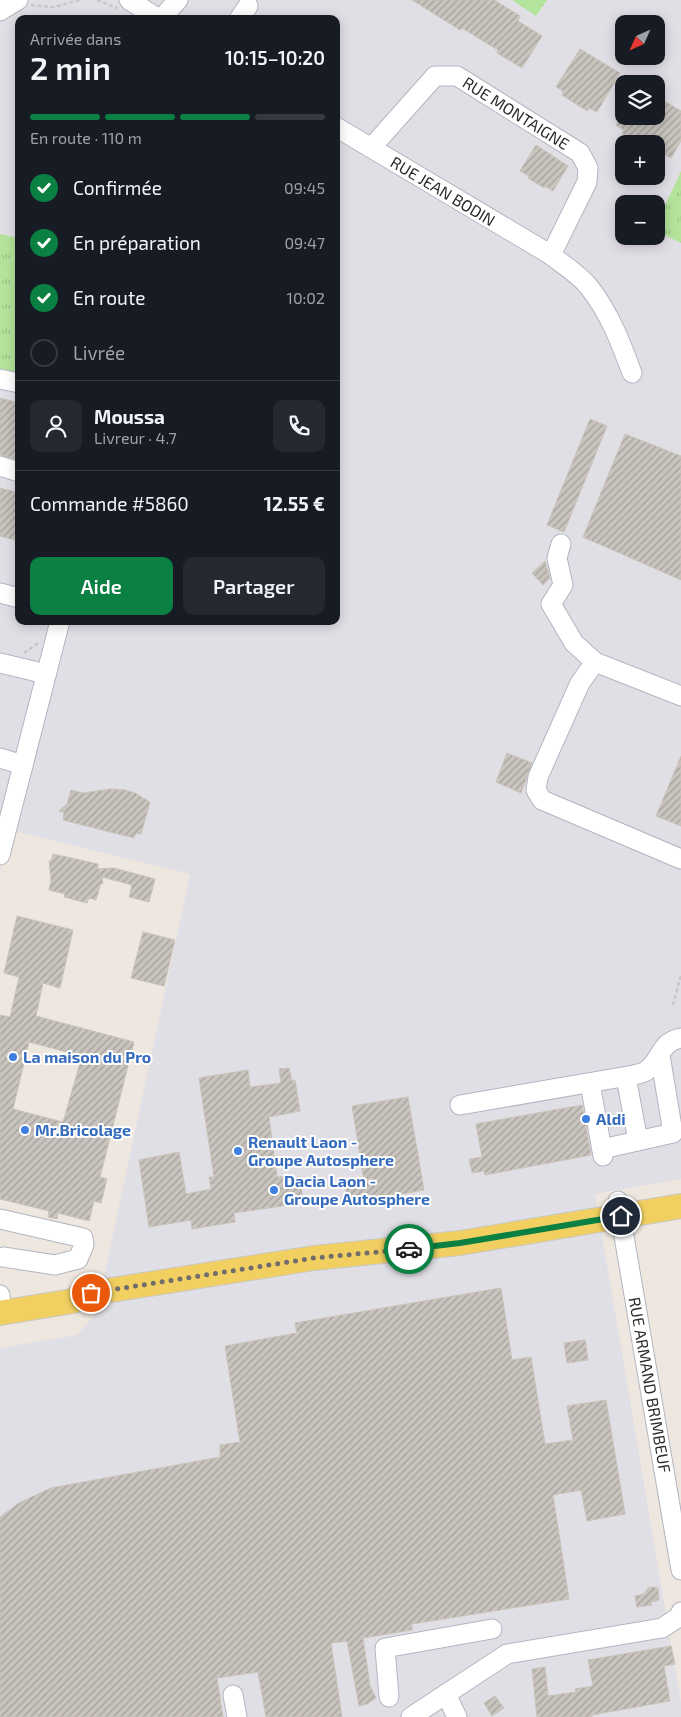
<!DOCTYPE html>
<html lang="fr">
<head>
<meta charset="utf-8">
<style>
	body { margin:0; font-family:"Exo 2",sans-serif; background:#242831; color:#f1f3f6; height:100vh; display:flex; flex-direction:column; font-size:19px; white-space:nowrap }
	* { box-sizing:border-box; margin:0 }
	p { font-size:16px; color:#9ea1a6 }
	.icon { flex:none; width:28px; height:28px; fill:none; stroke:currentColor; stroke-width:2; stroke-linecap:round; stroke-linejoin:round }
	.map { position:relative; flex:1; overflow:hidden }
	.panel { position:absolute; left:15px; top:15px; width:325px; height:610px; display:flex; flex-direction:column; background:#171b24; border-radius:10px; box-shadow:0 2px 12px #0003 }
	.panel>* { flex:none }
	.needle { width:32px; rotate:225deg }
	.buttons { position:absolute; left:615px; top:15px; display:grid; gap:10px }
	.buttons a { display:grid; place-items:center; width:50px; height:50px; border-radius:10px; background:#171b24; box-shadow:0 2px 12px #0003; font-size:25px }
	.pin { position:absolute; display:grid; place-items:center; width:42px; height:42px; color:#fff; margin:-21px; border:2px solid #fff; border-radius:50%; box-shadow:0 1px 5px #0007 }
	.courier { position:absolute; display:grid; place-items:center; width:50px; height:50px; margin:-25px; border:4px solid #0b8043; border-radius:50%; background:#fff; color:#222; box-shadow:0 1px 6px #0007 }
	.headline em { font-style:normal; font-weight:600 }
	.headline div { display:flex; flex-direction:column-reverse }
	.headline { display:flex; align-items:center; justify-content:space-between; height:85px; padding:0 15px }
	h1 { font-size:32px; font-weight:600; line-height:38px }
	.bar { display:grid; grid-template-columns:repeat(4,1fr); gap:8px 5px; align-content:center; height:60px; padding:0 15px }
	.bar i { height:6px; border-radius:4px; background:#363941 }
	.bar .selected { background:#0b8043 }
	.bar p { grid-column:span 4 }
	.line { display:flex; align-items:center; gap:12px; padding:0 15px; border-top:1px solid #363941 }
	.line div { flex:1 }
	.round { display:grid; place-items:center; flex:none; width:52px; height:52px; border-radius:10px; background:#242831 }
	ol { padding:0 15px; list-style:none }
	li { display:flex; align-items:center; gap:15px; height:55px }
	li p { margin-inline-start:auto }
	li .icon { padding:5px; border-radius:50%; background:#0b8043; color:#fff; stroke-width:4 }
	li:last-child { color:#9ea1a6 }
	li i { width:28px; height:28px; border:2px solid #363941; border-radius:50% }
	.primary-button { display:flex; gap:10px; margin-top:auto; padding:10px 15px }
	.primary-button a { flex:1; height:58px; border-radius:10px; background:#0b8043; color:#fff; font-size:20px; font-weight:600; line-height:58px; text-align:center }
	.primary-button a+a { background:#242831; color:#f1f3f6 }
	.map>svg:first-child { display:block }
	.industrial { fill:#e1dfe6; fill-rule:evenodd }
	.grass { fill:url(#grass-tufts) }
	.building { fill:url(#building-hatch); stroke:#c9c3b8; fill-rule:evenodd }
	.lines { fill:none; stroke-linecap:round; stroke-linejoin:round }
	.minor-casing { stroke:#b2b5c0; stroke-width:21 }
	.major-casing { stroke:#c8c8c8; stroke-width:26 }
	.path { stroke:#c8c8c8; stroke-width:2.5; stroke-dasharray:4 2.5; stroke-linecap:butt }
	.minor { stroke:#fff; stroke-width:19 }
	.major { stroke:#f1cf61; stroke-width:24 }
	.done { stroke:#706d6b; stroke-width:5; stroke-dasharray:0 9 }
	.route { stroke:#0b8043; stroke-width:6 }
	.shop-dot { fill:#3f7fe0; stroke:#fff; stroke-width:2 }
	.labels { text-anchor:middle; stroke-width:4; stroke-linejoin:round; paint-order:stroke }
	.street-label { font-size:16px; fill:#2c2c2c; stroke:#fff }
	.shop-label { font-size:16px; font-weight:bold; fill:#366cbe; stroke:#fff; text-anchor:start }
</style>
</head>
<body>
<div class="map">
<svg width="681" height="1717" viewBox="0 0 681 1717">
	<defs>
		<pattern id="grass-tufts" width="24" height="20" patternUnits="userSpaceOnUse" patternTransform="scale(1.25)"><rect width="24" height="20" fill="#b4e49c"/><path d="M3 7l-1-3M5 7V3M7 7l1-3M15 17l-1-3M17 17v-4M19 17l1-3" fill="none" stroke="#9bc487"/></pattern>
		<pattern id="building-hatch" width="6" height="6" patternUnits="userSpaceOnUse" patternTransform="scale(1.25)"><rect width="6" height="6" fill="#c9c4be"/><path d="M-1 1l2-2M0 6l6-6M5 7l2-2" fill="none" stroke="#a39f9b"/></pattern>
	</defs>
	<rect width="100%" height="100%" fill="#eee7df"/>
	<path class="industrial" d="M0,0h681v1179l-86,15 86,508v15h-681v-369l77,-13 19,-21 94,-440 -180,-44 -10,42zM19,19h317v602h-317zM624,24h32v32h-32zM624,84h32v32h-32zM624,144h32v32h-32zM624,204h32v32h-32z"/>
	<g class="grass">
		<polygon points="512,0 547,0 536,16"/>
		<polygon points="681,171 681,243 656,231 656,225"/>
		<polygon points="0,234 19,238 19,380 0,376"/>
	</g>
	<g class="building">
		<polygon points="412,0 494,0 520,16 518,21 542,36 522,68 497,53 498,50 462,28 460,30"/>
		<polygon points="580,49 620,73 597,112 589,108 587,111 562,95 563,91 556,87"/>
		<polygon points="656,96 681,111 681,141 671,158 663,154 656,164 656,144 647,144 633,135 631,139 622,133 624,130 616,125 621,116 656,116"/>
		<polygon points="536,145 568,166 553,191 545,186 544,188 528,178 529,176 520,171"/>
		<polygon points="0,398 19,403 19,460 0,455"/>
		<polygon points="590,419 607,426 564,532 547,525"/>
		<polygon points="625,434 681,456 681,580 583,537"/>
		<polygon points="0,488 19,493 19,541 0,536"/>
		<polygon points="545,561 550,578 543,585 532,573"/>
		<polygon points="507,753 532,763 521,793 496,782"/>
		<polygon points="681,756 681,826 656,816"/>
		<polygon points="111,789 125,790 135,793 150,802 141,834 136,833 134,838 63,820 64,812 59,811 67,804 71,790 83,793"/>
		<polygon points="53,854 98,864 98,869 114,868 155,879 149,902 129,897 132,885 102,877 103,884 101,883 96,900 89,898 87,903 64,897 65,894 49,890 51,880 49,861 51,861"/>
		<path d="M17,916l56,14 -13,58 -17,-5 -7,33 98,26 -34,135 7,2 -6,24 -7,-2 -5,20 -31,-8 -1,6 -9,-2 1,-6 -49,-12v-184l10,2 9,-40 -15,-4zM29,1042l53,14 -19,66 -50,-13z"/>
		<polygon points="143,932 175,940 164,986 131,978"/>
		<polygon points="289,1068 292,1081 295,1080 300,1111 269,1117 277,1177 287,1176 288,1178 300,1177 303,1203 234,1213 235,1222 192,1229 191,1220 149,1227 139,1160 179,1152 186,1194 211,1189 209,1177 214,1177 199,1078 248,1070 250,1087 281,1083 279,1069"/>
		<polygon points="408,1097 424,1190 349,1204 345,1185 364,1181 352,1106"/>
		<polygon points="582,1105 591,1155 485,1175 484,1171 472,1173 469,1159 482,1157 476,1124"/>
		<polygon points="501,1288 512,1360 531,1357 545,1444 573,1440 567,1406 606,1400 625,1514 587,1521 581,1490 553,1495 569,1599 412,1624 412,1630 363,1638 370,1686 376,1698 367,1704 359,1706 347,1641 331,1643 342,1717 266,1717 258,1672 217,1678 223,1717 0,1717 0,1517 19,1503 51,1488 220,1457 220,1445 240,1442 225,1346 297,1333 295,1323"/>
		<polygon points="585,1340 588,1360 567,1363 564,1343"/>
		<polygon points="653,1587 658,1588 659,1600 651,1602 652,1605 637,1607 635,1596 644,1594 648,1588"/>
		<polygon points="671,1646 675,1664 664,1666 670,1701 592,1715 592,1717 537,1717 532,1669 545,1667 548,1696 576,1692 575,1689 593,1686 588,1660"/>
		<polygon points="495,1696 504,1708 492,1716 484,1703"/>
	</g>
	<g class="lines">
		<g class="minor-casing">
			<g id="minor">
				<polyline points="129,0 159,19"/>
				<polyline points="0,11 18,0"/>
				<polyline points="161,19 178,0"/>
				<polyline points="239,19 248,6"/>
				<path d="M336,127l215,128c12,10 28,19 38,32 20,25 32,56 43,86"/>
				<polyline points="371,148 435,76 457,76 580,153 588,168 587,182 551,255"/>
				<polyline points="0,379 19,383"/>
				<polyline points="0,466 19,472"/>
				<polyline points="561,544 557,558 563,585 551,604 574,643 595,662 681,696"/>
				<polyline points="0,593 19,598"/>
				<polyline points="595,662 580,683 538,777 536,790 542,800 681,859"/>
				<polyline points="0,663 46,674"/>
				<polyline points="0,758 23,765"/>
				<polyline points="0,855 60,621"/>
				<polyline points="626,1077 638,1141"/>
				<polyline points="590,1083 603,1156"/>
				<path d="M460,1105l174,-30c4,-1 9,-2 12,-4 16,-11 13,-29 35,-33"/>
				<polyline points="602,1149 673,1133 660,1055"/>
				<polyline points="618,1201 681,1570"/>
				<polyline points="0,1219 83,1238 84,1245 78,1259 55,1265 3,1257"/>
				<polyline points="0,1295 2,1313"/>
				<polyline points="446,1694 457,1717"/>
				<polyline points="233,1695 237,1717"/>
				<polyline points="389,1697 385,1648 492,1629"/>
				<polyline points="411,1717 507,1654 662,1628 679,1617 681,1612"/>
			</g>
		</g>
		<g class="major-casing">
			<polyline id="major" points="0,1313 73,1301 80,1295 314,1258 460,1243 681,1206"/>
		</g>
		<g class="path">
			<polyline points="97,0 117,8"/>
			<polyline points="31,5 54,7 80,0"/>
			<polyline points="24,653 38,643"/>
			<polyline points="673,1005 681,975"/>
		</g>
		<use href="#minor" class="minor"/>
		<use href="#major" class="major"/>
	</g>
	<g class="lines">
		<polyline class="done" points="91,1293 314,1258 409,1249"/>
		<polyline class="route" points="409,1249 460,1243 621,1216"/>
	</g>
	<g class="shop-dot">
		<circle cx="13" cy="1057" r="5"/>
		<circle cx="586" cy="1119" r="5"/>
		<circle cx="25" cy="1130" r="5"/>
		<circle cx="238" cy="1151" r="5"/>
		<circle cx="274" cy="1190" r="5"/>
	</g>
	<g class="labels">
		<g class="street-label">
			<text transform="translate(516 113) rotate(32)" y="6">RUE MONTAIGNE</text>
			<text transform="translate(443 191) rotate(31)" y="6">RUE JEAN BODIN</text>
			<text transform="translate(650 1385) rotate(80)" y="6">RUE ARMAND BRIMBEUF</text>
		</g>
		<g class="shop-label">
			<text x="23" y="1063">La maison du Pro</text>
			<text x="596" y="1125">Aldi</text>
			<text x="35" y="1136">Mr.Bricolage</text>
			<text x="248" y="1148">Renault Laon -<tspan x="248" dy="18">Groupe Autosphere</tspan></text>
			<text x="284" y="1187">Dacia Laon -<tspan x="284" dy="18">Groupe Autosphere</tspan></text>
		</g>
	</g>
</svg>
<div class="buttons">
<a><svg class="needle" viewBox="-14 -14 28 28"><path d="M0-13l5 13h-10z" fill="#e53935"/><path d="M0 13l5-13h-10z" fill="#9ea1a6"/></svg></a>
<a><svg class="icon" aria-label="layers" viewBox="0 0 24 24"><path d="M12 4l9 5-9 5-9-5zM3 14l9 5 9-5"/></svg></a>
<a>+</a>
<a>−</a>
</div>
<div class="pin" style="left:91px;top:1293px;background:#ea580c"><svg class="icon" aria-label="bag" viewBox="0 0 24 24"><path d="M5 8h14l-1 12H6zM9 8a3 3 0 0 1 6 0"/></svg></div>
<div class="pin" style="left:621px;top:1216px;background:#1f2937"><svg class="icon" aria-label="home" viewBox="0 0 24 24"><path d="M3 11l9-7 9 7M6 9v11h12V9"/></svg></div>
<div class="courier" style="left:409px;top:1249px"><svg class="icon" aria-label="car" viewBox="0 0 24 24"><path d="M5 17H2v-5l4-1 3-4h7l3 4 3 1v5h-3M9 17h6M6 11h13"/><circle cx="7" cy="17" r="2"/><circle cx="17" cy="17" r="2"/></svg></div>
<section class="panel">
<div class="headline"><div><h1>2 min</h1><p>Arrivée dans</p></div><em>10:15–10:20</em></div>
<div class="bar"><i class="selected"></i><i class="selected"></i><i class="selected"></i><i></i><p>En route · 110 m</p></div>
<ol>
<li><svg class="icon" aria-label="check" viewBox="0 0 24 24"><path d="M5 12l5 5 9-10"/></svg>Confirmée<p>09:45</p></li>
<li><svg class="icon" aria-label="check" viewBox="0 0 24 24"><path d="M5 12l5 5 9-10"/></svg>En préparation<p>09:47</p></li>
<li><svg class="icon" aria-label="check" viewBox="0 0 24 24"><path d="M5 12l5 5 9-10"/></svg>En route<p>10:02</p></li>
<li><i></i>Livrée</li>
</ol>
<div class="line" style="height:90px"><a class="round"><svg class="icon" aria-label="person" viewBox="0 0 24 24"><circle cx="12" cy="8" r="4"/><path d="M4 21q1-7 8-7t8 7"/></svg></a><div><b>Moussa</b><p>Livreur · 4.7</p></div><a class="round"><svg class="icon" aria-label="phone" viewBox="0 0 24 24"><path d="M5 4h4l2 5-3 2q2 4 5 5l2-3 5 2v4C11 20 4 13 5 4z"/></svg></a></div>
<div class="line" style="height:65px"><div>Commande #5860</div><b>12.55 €</b></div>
<div class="primary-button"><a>Aide</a><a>Partager</a></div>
</section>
</div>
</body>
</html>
